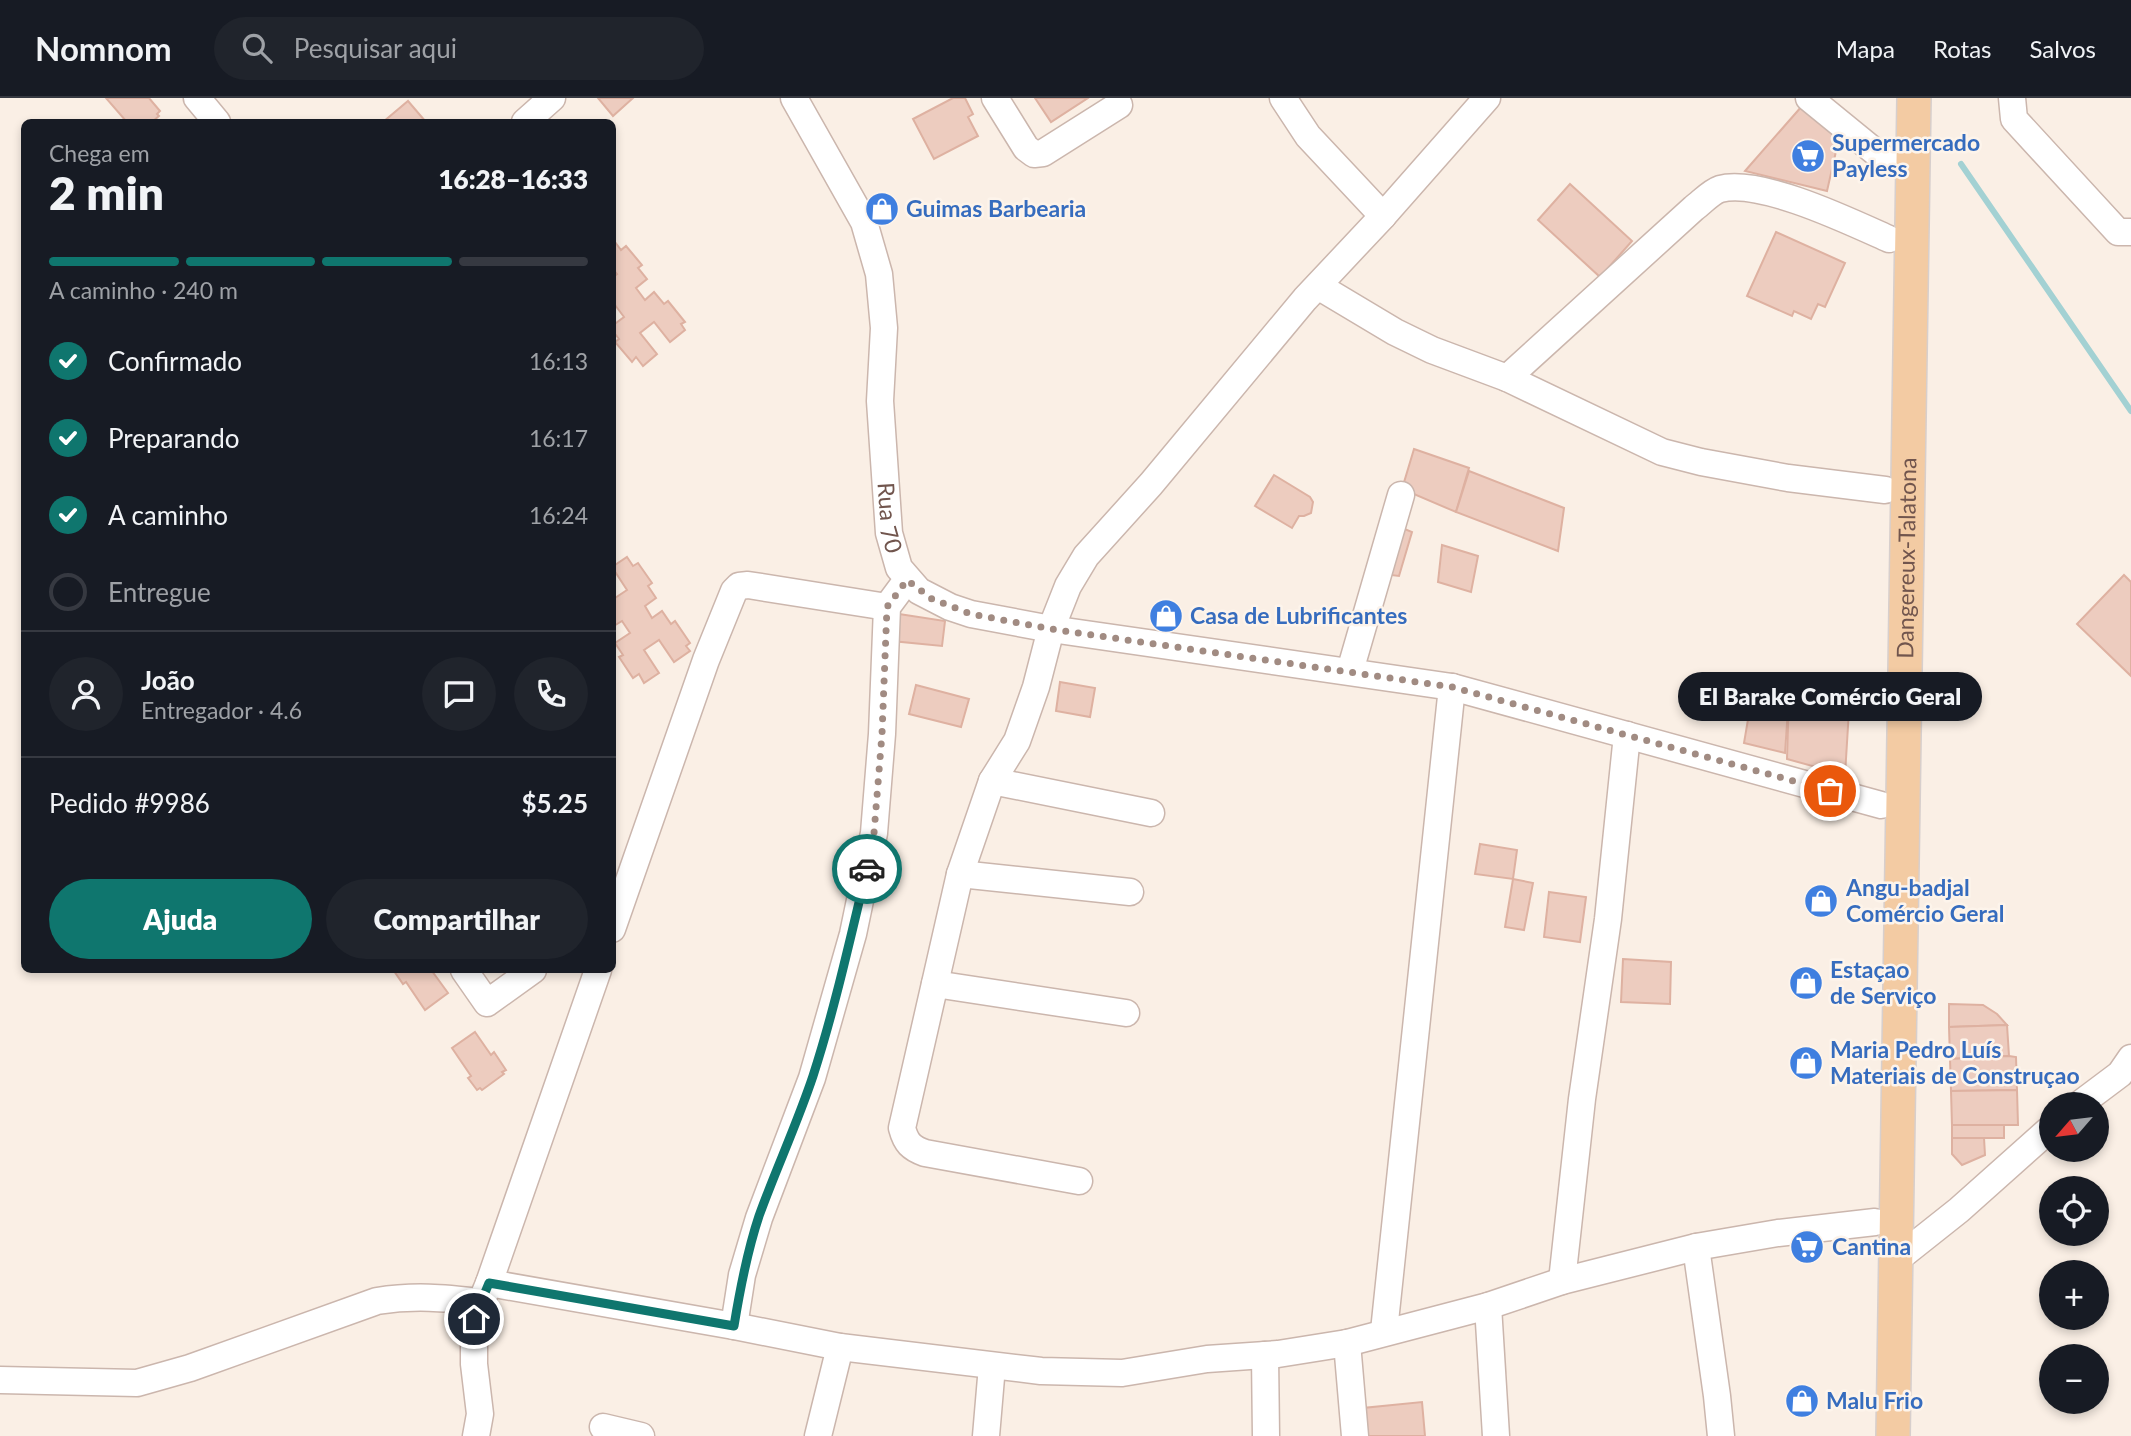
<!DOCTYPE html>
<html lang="pt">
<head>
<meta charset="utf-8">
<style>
	body { margin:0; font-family:Lato,sans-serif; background:#20242c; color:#f1f3f6; height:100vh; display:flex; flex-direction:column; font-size:26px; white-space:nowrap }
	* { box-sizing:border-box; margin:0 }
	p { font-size:23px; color:#9ea1a6 }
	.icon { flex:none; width:38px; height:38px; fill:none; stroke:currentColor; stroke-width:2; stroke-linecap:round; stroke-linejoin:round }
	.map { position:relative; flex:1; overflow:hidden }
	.panel { position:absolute; left:21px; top:21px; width:595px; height:854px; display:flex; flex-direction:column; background:#171b24; border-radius:10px; box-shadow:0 4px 10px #0003 }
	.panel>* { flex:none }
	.needle { width:46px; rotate:242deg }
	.buttons { position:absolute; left:2039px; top:994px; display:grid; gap:14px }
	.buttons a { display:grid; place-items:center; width:70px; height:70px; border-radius:50%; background:#171b24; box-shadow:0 4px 10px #0003; font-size:35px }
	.pin { position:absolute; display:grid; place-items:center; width:60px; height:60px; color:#fff; margin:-30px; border:4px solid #fff; border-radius:50%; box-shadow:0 2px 7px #0007 }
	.courier { position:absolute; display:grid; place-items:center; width:70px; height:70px; margin:-35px; border:5px solid #0f766e; border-radius:50%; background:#fff; color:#222; box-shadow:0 2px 9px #0007 }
	.bubble { position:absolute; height:49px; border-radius:24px; background:#171b24; box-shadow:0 4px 10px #0003; font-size:23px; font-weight:800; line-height:49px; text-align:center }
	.overview em { font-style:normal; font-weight:800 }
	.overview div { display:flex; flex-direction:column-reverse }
	.overview { display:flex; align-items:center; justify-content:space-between; height:119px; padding:0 28px }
	h1 { font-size:46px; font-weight:800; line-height:52px }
	.bar { display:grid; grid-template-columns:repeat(4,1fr); gap:10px 7px; align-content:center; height:84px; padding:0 28px }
	.bar i { height:9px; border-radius:5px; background:#363941 }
	.bar .on { background:#0f766e }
	.bar p { grid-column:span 4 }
	.line { display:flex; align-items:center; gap:18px; padding:0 28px; border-top:2px solid #363941 }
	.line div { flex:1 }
	.round { display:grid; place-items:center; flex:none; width:74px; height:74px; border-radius:37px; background:#20242c }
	ol { padding:0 28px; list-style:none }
	li { display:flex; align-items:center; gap:21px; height:77px }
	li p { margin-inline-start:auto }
	li .icon { padding:7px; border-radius:50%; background:#0f766e; color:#fff; stroke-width:4 }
	li:last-child { color:#9ea1a6 }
	li i { width:38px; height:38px; border:4px solid #363941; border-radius:50% }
	.cta { display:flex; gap:14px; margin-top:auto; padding:14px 28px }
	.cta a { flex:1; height:80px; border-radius:42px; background:#0f766e; color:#fff; font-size:28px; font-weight:800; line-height:80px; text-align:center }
	.cta a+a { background:#20242c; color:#f1f3f6 }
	header { display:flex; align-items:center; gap:42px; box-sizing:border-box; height:98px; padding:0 35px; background:#171b24; border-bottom:2px solid #363941 }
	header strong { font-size:33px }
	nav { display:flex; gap:38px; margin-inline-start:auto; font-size:24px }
	.search { width:490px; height:63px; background:#20242c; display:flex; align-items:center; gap:18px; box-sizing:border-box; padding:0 24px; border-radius:38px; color:#9ea1a6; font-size:26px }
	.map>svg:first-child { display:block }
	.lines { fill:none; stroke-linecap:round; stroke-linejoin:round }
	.stream { stroke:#a3d1d3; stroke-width:6 }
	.building { fill:#edccbf; stroke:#deb1a1; stroke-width:2 }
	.minor-casing { stroke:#cbb6ad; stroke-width:29 }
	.major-casing { stroke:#d7cfcd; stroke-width:36 }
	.minor { stroke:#fff; stroke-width:26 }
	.major { stroke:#f3cba3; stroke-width:33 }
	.done { stroke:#a18b82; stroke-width:7; stroke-dasharray:0 12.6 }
	.route { stroke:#0f766e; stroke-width:9 }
	.labels { text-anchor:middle; stroke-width:5; stroke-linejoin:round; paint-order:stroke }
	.shop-label { font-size:23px; font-weight:bold; fill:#366cbe; stroke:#fdf4eb; text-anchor:start }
	.street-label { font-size:23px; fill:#71554d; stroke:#fdf4eb }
</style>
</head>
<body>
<header>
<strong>Nomnom</strong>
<div class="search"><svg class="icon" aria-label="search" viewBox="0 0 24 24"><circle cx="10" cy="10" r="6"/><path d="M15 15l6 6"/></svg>Pesquisar aqui</div>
<nav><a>Mapa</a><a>Rotas</a><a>Salvos</a></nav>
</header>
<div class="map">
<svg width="2131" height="1338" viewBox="0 0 2131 1338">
	<rect width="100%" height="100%" fill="#faefe5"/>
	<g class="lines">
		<polyline class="stream" points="1961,66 2131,313"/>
	</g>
	<g class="building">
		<polygon points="106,0 149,0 160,13 157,16 159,18 152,24 125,24 126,23"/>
		<polygon points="598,0 633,0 613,18"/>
		<polygon points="953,0 965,0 973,16 968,19 978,38 934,61 913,21"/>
		<polygon points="1035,0 1088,0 1051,24"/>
		<polygon points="408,3 426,24 383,24"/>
		<polygon points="1802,8 1839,40 1827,93 1745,73"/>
		<polygon points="1570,86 1632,143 1600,179 1538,122"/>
		<polygon points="1776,134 1845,165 1825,209 1818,206 1811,221 1794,213 1792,218 1747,198"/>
		<polygon points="615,144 621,152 626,148 642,167 638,170 647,181 636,190 645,202 654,194 664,206 668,203 685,224 681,226 685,232 670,244 654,224 640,235 657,256 643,268 636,259 632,264 615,244 619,241 612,232 612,228 624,219 615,207 612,209 612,180 617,176 612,170 612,145"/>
		<polygon points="1414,351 1469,370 1456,414 1402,391"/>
		<polygon points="1469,373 1564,410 1558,453 1456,414"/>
		<polygon points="1274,377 1310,399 1313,404 1311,415 1304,418 1299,418 1292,430 1255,408"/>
		<polygon points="1395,427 1412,434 1399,478 1382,476"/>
		<polygon points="1442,447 1478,458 1471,494 1438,484"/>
		<polygon points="627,459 633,468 638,465 652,485 648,488 656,500 645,508 652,520 662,513 671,526 675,523 690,545 686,548 690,553 674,564 659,542 644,552 659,575 644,585 639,576 633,580 619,559 623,557 615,545 630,535 622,523 612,529 612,502 627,492 612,469"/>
		<polygon points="2124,477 2131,484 2131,578 2077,526"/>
		<polygon points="899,516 945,523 942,548 892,543"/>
		<polygon points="1060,584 1095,590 1090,619 1056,613"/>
		<polygon points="1754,586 1789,596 1785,655 1744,645"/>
		<polygon points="916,587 969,601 961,629 909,616"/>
		<polygon points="1789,596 1849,612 1845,677 1787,661"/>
		<polygon points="1480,746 1517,752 1513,781 1475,776"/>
		<polygon points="1513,781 1533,785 1524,832 1505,829"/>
		<polygon points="1549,794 1586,799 1580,844 1544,839"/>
		<polygon points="1623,861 1671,864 1670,906 1621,904"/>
		<polygon points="397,872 435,872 432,873 448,895 425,912 406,884 403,886 394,873"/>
		<polygon points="1949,906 1983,907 1997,916 2007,927 1949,929"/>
		<polygon points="2007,927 2009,958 1950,961 1949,929"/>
		<polygon points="475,934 491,957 494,954 506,972 502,974 504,976 482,992 480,990 477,992 468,980 471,978 452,950"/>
		<polygon points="2009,958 2016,959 2017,992 1951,993 1950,961"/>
		<polygon points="2017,992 2018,1027 1952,1027 1951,993"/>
		<rect x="1952" y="1027" width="52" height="13"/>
		<polygon points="1952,1040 1984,1040 1985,1057 1962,1067 1952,1056"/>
		<polygon points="1422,1304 1425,1338 1367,1338 1363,1310"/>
	</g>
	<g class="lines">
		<g class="minor-casing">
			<g id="minor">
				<polyline points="197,0 217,24"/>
				<path id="s1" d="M794,0l70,124 15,52 5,54 -4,73 9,132 10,35 20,23 31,16 21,7 80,15 401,58 429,118"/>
				<polyline points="995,0 1026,50 1034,56 1043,55 1119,7"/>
				<polyline points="1283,0 1308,38 1383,118"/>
				<polyline points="1809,0 1890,66"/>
				<polyline points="2012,0 2014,21 2118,134 2131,134"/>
				<polyline points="525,24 552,0"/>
				<polyline points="1318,188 1395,234 1432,252 1507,280 1662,354 1701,364 1788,380 1885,392"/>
				<path d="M1507,280l187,-170c8,-6 17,-16 26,-19 40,-11 131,33 169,50"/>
				<polyline points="1350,573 1401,397"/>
				<polyline points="992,683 1151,715"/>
				<polyline points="960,776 1130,794"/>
				<polyline points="612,831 706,562 734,493 739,488 748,487 887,509"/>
				<polyline points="464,872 487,905 533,872"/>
				<polyline points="935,886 1126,915"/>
				<polyline points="2080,1006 2120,976 2131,960"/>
				<path d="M1079,1083l-154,-28c-14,-5 -19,-10 -23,-25l58,-254 32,-93 25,-40 19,-54 15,-58 17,-43 18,-30 65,-72 154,-185 78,-83 104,-118"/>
				<polyline points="1696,1149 1717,1298 1721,1338"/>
				<polyline points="1896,1162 1959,1112 2051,1030"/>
				<polyline points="1562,1183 1582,1001 1608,821 1627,637"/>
				<polyline points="489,1185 734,1228 840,1249 1041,1273 1122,1275 1207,1261 1278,1256 1347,1245 1488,1208 1562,1183 1696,1149 1778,1135 1875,1124"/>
				<polyline points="1488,1208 1496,1338"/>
				<polyline points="734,1228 742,1177 759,1120 812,980 853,836 874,735 882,636 887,509 907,482"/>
				<polyline points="1384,1233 1452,589"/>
				<polyline points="1347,1245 1355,1338"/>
				<polyline points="1265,1257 1266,1338"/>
				<path d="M0,1282l137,3 53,-15 187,-67c38,-6 67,-3 104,1"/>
				<polyline points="603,1329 641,1338"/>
				<polyline points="476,1338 480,1316 474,1266 474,1221 489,1185 598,872"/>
				<polyline points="818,1338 840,1249"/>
				<polyline points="986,1338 992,1268"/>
			</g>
		</g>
		<g class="major-casing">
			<g id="major">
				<path id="s2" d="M1893,1338l21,-1338"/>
			</g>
		</g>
		<use href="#minor" class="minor"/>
		<use href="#major" class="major"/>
	</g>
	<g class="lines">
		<polyline class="done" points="867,771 874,735 882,636 887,509 907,482 932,501 971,516 1051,531 1452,589 1830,693"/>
		<path class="route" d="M474,1221l15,-36 245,43c6,-37 13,-74 25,-110 17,-47 38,-92 54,-140 22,-68 37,-137 54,-207"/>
	</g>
	<defs>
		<g id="supermarket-disc" transform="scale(1.75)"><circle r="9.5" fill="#3f7fe0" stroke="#fdf4eb"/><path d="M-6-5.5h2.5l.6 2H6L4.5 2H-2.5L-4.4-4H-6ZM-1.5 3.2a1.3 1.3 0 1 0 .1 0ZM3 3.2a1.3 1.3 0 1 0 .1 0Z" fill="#fff"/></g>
		<g id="shop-disc" transform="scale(1.75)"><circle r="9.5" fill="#3f7fe0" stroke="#fdf4eb"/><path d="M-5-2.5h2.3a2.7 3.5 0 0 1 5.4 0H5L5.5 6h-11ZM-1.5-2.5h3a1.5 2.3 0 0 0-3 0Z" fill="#fff"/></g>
	</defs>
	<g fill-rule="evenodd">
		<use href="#supermarket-disc" x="1808" y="58"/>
		<use href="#shop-disc" x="882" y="111"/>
		<use href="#shop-disc" x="1166" y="518"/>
		<use href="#shop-disc" x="1821" y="803"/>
		<use href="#shop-disc" x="1806" y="885"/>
		<use href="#shop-disc" x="1806" y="965"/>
		<use href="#supermarket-disc" x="1807" y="1149"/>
		<use href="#shop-disc" x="1802" y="1303"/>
	</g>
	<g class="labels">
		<g class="shop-label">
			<text x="1832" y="53">Supermercado<tspan x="1832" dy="26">Payless</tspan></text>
			<text x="906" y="119">Guimas Barbearia</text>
			<text x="1190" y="526">Casa de Lubrificantes</text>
			<text x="1846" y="798">Angu-badjal<tspan x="1846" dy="26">Comércio Geral</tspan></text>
			<text x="1830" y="880">Estaçao<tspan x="1830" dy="26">de Serviço</tspan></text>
			<text x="1830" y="960">Maria Pedro Luís<tspan x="1830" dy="26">Materiais de Construçao</tspan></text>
			<text x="1832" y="1157">Cantina</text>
			<text x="1826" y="1311">Malu Frio</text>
		</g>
		<g class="street-label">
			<text dy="8" stroke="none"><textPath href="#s1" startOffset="441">Rua 70</textPath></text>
			<text dy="8" stroke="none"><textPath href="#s2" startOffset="878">Dangereux-Talatona</textPath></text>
		</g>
	</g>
</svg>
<div class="buttons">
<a><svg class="needle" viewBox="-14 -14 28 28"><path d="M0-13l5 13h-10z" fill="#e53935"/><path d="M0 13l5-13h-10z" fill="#9ea1a6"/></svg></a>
<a><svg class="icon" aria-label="locate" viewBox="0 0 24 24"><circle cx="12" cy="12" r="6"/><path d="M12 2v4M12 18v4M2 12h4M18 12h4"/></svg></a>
<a>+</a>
<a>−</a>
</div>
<div class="pin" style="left:1830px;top:693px;background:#ea580c"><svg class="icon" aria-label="bag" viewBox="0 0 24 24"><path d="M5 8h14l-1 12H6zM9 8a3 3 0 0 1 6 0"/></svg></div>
<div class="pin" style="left:474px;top:1221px;background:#1f2937"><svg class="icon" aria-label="home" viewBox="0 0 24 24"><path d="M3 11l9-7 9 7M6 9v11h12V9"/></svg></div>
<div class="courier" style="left:867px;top:771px"><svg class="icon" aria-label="car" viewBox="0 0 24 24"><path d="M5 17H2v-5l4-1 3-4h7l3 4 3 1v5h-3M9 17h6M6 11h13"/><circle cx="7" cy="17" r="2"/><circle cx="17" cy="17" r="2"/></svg></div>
<div class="bubble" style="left:1678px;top:574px;width:304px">El Barake Comércio Geral</div>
<section class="panel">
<div class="overview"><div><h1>2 min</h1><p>Chega em</p></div><em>16:28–16:33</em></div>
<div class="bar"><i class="on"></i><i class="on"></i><i class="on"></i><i></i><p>A caminho · 240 m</p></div>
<ol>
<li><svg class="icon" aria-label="check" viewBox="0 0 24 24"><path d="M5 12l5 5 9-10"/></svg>Confirmado<p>16:13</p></li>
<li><svg class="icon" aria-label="check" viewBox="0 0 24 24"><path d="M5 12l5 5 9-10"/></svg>Preparando<p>16:17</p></li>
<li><svg class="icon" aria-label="check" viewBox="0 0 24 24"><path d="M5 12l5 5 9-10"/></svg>A caminho<p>16:24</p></li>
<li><i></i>Entregue</li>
</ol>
<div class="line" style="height:126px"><a class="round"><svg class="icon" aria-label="person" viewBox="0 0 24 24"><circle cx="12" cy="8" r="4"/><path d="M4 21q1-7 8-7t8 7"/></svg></a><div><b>João</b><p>Entregador · 4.6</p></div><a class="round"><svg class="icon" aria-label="chat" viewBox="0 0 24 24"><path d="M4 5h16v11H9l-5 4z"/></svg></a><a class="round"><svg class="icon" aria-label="phone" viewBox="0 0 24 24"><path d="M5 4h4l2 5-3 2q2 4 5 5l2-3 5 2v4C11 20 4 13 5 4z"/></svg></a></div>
<div class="line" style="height:91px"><div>Pedido #9986</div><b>$5.25</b></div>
<div class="cta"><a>Ajuda</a><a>Compartilhar</a></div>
</section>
</div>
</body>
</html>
